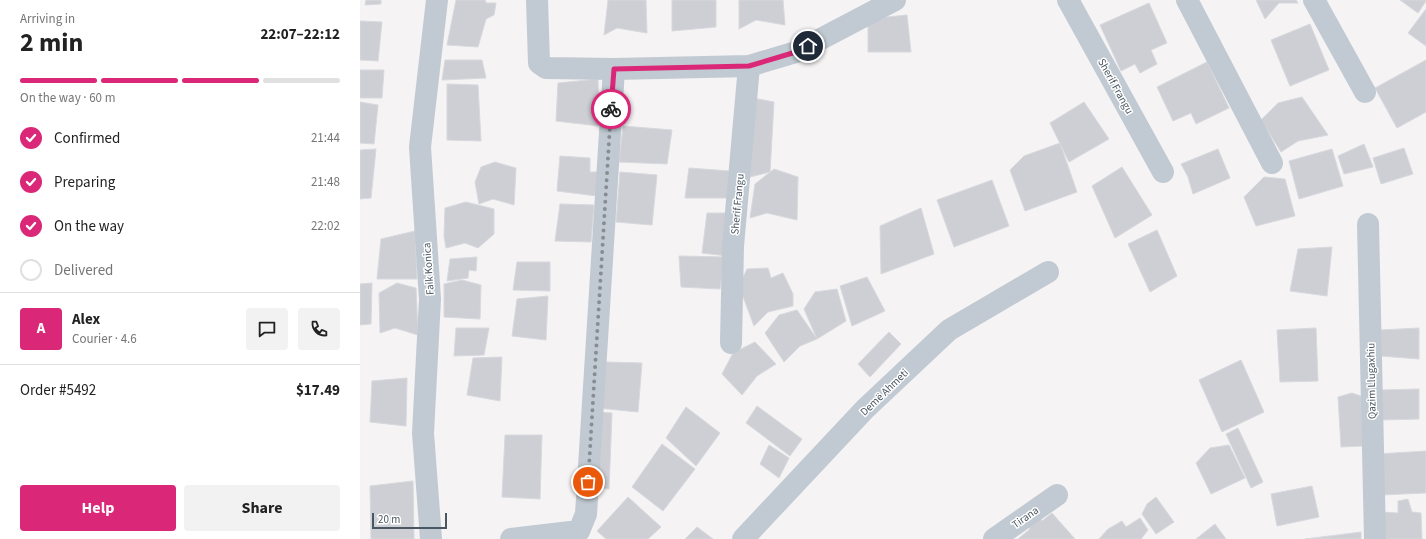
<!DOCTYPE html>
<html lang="en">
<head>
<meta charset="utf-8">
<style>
	body { margin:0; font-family:"Source Sans 3",sans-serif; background:#f2f2f2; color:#222; height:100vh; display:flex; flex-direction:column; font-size:15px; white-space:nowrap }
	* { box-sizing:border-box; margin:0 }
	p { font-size:13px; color:#767676 }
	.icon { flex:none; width:22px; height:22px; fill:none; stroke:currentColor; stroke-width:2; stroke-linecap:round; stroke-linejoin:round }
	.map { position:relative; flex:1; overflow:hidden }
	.side { display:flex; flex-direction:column; background:#fff; width:360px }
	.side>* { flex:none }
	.scale { position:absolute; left:12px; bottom:10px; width:75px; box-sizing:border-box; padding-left:4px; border:2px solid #4a5661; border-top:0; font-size:11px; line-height:14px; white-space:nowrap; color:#4a5661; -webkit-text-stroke:3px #fff; paint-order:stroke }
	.pin { position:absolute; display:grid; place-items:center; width:34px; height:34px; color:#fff; margin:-17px; border:2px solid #fff; border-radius:50%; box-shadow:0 1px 4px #0007 }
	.courier { position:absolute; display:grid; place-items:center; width:40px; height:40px; margin:-20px; border:3px solid #db2777; border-radius:50%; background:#fff; color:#222; box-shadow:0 1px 5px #0007 }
	.headline em { font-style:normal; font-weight:700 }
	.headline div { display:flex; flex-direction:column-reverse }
	.headline { display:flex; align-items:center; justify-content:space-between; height:68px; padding:0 20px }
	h1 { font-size:26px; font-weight:700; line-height:30px }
	.bar { display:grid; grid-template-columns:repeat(4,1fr); gap:6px 4px; align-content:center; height:48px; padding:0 20px }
	.bar i { height:5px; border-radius:3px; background:#e0e0e0 }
	.bar .on { background:#db2777 }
	.bar p { grid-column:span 4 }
	.line { display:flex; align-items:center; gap:10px; padding:0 20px; border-top:1px solid #e0e0e0 }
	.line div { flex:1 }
	.round { display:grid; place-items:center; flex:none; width:42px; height:42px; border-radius:4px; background:#f2f2f2 }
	ol { padding:0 20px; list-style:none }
	li { display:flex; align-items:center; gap:12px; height:44px }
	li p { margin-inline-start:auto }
	li .icon { padding:4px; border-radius:50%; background:#db2777; color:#fff; stroke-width:4 }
	li:last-child { color:#767676 }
	li i { width:22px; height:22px; border:2px solid #e0e0e0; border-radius:50% }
	.primary-button { display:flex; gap:8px; margin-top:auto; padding:8px 20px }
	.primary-button a { flex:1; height:46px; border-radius:4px; background:#db2777; color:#fff; font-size:16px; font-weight:700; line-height:46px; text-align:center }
	.primary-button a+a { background:#f2f2f2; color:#222 }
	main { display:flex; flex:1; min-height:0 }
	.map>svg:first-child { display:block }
	.building { fill:#cdcfd5; stroke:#d7d9de }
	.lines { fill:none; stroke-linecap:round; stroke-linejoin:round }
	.street { stroke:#c1cad2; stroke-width:22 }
	.done { stroke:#868d94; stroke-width:4; stroke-dasharray:0 7.2 }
	.route { stroke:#db2777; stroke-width:5 }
	.labels { text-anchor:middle; stroke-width:3; stroke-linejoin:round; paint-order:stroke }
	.street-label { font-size:11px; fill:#4a5661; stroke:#fff }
</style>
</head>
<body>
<main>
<section class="side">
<div class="headline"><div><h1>2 min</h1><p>Arriving in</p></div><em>22:07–22:12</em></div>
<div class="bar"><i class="on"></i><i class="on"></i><i class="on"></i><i></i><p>On the way · 60 m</p></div>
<ol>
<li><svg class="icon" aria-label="check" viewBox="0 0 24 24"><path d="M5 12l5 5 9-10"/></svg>Confirmed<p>21:44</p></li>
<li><svg class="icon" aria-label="check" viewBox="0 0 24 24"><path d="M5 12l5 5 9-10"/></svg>Preparing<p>21:48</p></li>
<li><svg class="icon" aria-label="check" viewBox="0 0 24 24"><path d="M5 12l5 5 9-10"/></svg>On the way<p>22:02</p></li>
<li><i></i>Delivered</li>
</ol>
<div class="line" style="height:72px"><b class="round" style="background:#db2777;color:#fff">A</b><div><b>Alex</b><p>Courier · 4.6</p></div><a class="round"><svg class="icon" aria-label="chat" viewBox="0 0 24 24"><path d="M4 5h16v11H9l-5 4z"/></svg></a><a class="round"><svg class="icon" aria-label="phone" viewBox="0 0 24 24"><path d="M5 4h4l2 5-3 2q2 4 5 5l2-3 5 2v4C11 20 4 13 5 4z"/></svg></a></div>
<div class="line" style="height:52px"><div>Order #5492</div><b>$17.49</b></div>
<div class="primary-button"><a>Help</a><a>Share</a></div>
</section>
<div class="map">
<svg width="1066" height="539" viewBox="0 0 1066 539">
	<rect width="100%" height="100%" fill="#f5f3f3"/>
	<g class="building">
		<polygon points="6,0 21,0 21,4 5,5"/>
		<polygon points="96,0 125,0 126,3 136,3 134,15 126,19 118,47 87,45"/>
		<polygon points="248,0 286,0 287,33 257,28 244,35"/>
		<polygon points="312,0 356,0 356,27 312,31"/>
		<polygon points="379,0 423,0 425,25 396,20 379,29"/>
		<polygon points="896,0 936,0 938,3 919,3 905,19"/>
		<polygon points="1040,0 1066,0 1066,1 1058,13"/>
		<polygon points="789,3 807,43 791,50 797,64 780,73 775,64 761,71 740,25"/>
		<polygon points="1066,9 1066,46 1048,33"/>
		<polygon points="547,15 551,52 508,52 508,19"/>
		<polygon points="0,21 22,22 18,61 0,60"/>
		<polygon points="950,24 969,70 930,86 911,40"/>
		<polygon points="85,60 122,60 126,78 82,80"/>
		<polygon points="1066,60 1066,112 1037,128 1015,88"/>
		<polygon points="847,62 869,108 836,124 831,113 813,121 797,87"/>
		<polygon points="0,70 24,70 22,98 0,98"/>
		<polygon points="238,79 239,126 196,121 198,83"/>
		<polygon points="87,84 118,85 121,141 87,140"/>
		<polygon points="942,97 968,135 938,141 921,152 901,120 918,103"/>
		<polygon points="393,98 414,102 410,172 382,179"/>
		<polygon points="0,102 18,105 14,144 0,143"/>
		<polygon points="724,102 749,139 709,162 690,123"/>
		<polygon points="263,126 312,130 307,164 259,162"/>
		<polygon points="700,143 717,192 665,211 650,170 664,156"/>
		<polygon points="1004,144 1013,167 984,174 978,156"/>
		<polygon points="1044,148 1053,174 1021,184 1013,158"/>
		<polygon points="16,149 11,198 0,199 0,150"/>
		<polygon points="858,149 870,178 833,194 828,177 821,164"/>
		<polygon points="972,149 983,186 939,199 929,161"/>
		<polygon points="200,156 230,158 230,172 238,172 237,196 197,191"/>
		<polygon points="135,162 156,168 154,205 133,199 119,204 115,182 121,167"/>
		<polygon points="762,167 792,215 755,238 732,186"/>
		<polygon points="329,168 370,171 370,198 325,198"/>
		<polygon points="414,169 438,177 437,220 407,213 390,218 395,184"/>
		<polygon points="260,172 297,175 292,225 256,222"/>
		<polygon points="904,177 925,179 935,216 896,226 884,197"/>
		<polygon points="632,180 649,226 594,247 577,200"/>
		<polygon points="106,202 134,209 134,234 118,248 105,243 86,248 84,236 85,208"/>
		<polygon points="200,204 234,205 231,242 195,241"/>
		<polygon points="561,208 574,254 521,274 520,226"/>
		<polygon points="347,213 372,213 367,256 342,253"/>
		<polygon points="797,230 817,276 790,292 768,244"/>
		<polygon points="55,231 57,279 17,279 21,239"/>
		<polygon points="972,247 967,296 930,291 938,249"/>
		<polygon points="319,256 364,257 360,289 321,287"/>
		<polygon points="117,257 116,271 109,270 108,278 87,281 90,259"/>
		<polygon points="157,262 190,262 190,291 153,290"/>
		<polygon points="408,268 411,278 423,273 433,294 433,306 408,312 394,326 379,286 387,269"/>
		<polygon points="507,277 525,311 492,326 480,286"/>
		<polygon points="102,280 121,285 120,319 84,317 84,284"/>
		<polygon points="12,283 11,324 0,325 0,284"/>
		<polygon points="37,283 56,288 58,335 35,328 20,333 19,293"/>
		<polygon points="477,289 486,321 457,339 444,309 455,292"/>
		<polygon points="188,296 186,340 152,336 157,299"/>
		<polygon points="437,310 457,339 440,346 424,362 405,333 419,315"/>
		<polygon points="96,328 129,328 124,355 94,356"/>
		<polygon points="956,328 958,381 920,382 917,330"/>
		<polygon points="1059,328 1059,359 1021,356 1021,330"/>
		<polygon points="529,332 541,344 510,377 498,364"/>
		<polygon points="395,342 416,364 397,376 382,395 362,374 373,353"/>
		<polygon points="142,357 140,401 107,395 113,358"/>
		<polygon points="881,360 904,412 862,432 839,380"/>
		<polygon points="246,362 282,363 278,412 238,408"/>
		<polygon points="47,378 46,426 10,422 12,381"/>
		<polygon points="1059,389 1059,419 1021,420 1022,390"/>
		<polygon points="992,393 1001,396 1003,446 981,447 978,397"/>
		<polygon points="397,406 442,439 430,456 386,423"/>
		<polygon points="326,407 360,433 336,466 306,438"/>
		<polygon points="236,412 252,413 249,489 232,488"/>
		<polygon points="878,428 903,482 891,488 866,434"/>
		<polygon points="145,435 182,435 180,499 142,497"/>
		<polygon points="302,444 335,469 303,511 272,487"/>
		<polygon points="409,445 429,458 419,478 400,464"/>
		<polygon points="869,445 885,478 851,494 836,463 850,448"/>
		<polygon points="1066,451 1066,493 1021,495 1018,454"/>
		<polygon points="53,481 54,539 11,539 10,486"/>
		<polygon points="952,486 959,517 917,526 911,494"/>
		<polygon points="268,497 301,527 288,539 246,539 237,531"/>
		<polygon points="796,497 814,522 796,534 782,514 787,504"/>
		<polygon points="1048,499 1052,512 1061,513 1062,539 1025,539 1021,512 1038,513 1038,501"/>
		<polygon points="692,513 715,539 658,539 670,529 668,526 680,516 682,521"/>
		<polygon points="780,518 788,530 781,539 739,539 748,529 762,521 766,527"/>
		<polygon points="855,524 866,539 836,539"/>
		<polygon points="337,527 353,539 325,539"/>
		<polygon points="1001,532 1001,539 945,539"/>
	</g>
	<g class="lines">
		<g class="street">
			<polyline points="177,0 179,63 186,68 254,69 389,66 436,52 535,0"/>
			<polyline points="708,0 803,172"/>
			<polyline points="827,0 912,163"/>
			<polyline points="954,0 1005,92"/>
			<polyline points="1008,224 1015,539"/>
			<polyline points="371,343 373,246 389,66"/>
			<polyline points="71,539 63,433 70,299 60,147 77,0"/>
			<polyline points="151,539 219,531 226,514 254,69"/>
			<polyline points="383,539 505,409 589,330 688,272"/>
			<polyline points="634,539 697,495"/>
		</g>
	</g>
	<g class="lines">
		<polyline class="done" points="228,482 251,109"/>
		<polyline class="route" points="251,109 254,69 389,66 436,52 448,46"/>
	</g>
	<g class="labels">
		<g class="street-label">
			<text transform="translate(756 86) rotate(61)" y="4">Sherif Frangu</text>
			<text transform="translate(377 204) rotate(-85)" y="4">Sherif Frangu</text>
			<text transform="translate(68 269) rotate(-94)" y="4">Faik Konica</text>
			<text transform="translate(1011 381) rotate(-91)" y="4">Qazim Llugaxhiu</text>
			<text transform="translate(524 392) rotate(-44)" y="4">Demë Ahmeti</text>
			<text transform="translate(665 517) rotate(-35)" y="4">Tirana</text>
		</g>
	</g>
</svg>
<div class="scale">20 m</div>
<div class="pin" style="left:228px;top:482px;background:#ea580c"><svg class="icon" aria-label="bag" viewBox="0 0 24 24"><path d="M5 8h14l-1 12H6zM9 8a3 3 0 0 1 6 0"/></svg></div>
<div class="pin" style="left:448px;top:46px;background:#1f2937"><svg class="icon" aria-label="home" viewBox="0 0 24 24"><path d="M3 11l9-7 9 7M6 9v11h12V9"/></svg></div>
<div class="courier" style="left:251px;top:109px"><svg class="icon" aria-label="bike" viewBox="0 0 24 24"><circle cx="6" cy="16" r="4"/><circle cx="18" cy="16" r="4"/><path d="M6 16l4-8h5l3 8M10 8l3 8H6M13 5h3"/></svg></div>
</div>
</main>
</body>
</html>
